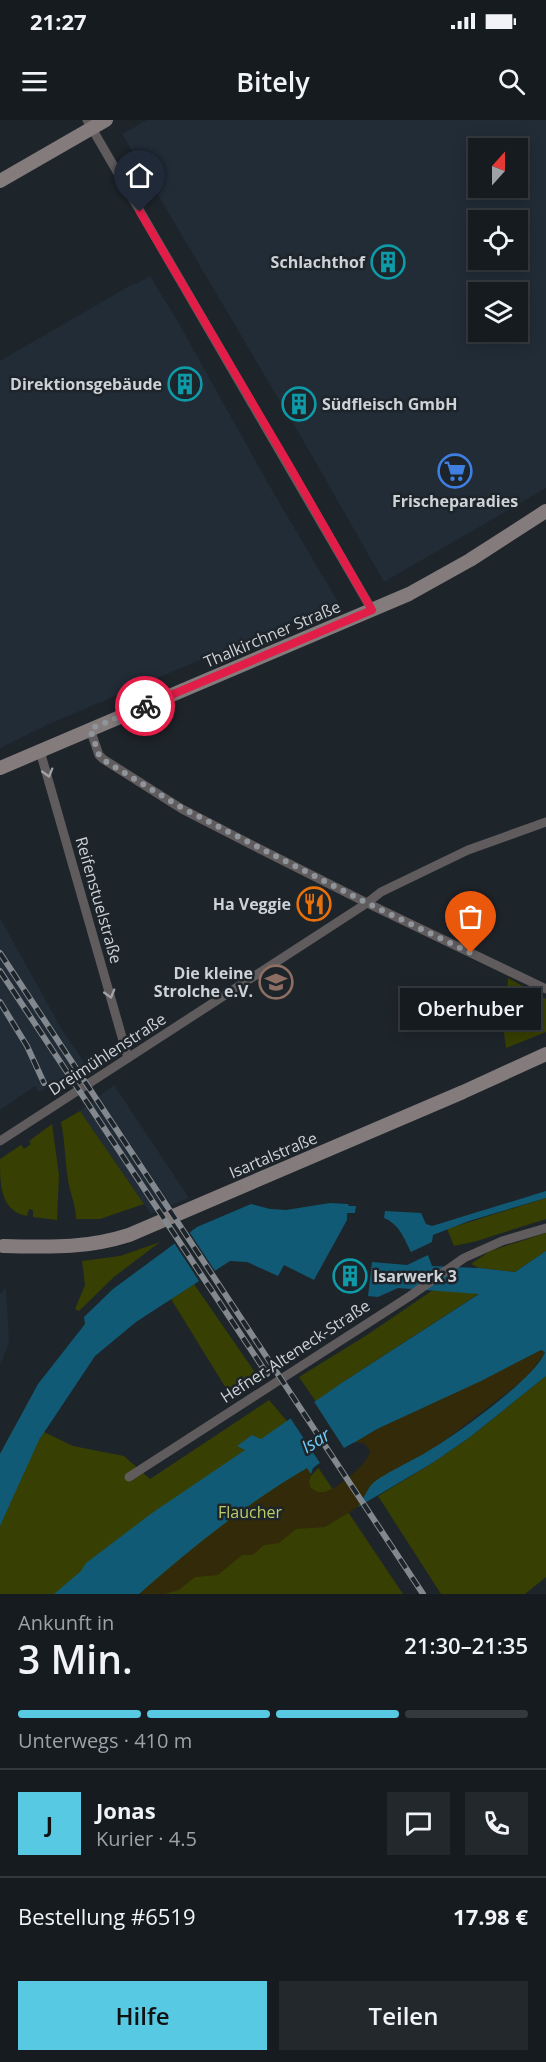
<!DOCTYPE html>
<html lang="de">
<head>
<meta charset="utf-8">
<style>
	body { margin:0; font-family:"Open Sans",sans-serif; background:#23282d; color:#f1f3f6; height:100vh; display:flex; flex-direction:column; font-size:22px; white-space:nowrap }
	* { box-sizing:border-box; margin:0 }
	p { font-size:20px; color:#9ea1a5 }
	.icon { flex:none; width:33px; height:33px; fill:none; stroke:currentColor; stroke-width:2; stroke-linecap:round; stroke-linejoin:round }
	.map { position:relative; height:1474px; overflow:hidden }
	.panel { display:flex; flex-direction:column; background:#161b20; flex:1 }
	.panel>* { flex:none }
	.needle { width:39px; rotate:21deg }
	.controls { position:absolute; left:468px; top:18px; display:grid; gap:12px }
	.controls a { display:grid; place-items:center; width:60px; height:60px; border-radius:0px; background:#161b20; box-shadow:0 3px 15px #0003,0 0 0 2px #35393e; font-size:30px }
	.pin { position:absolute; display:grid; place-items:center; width:51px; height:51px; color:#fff; margin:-62px -26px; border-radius:50% 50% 50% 0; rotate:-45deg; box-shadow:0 0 6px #0007 }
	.pin .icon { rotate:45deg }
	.courier { position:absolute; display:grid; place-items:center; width:60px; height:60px; margin:-30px; border:4px solid #e11d48; border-radius:50%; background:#fff; color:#222; box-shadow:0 2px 8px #0007 }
	.bubble { position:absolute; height:42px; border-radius:0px; background:#161b20; box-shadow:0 3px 15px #0003,0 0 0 2px #35393e; font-size:20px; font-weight:600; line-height:42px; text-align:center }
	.head em { font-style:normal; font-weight:600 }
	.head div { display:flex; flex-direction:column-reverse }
	.head { display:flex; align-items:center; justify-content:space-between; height:102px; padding:0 18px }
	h1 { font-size:39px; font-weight:600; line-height:45px }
	.bar { display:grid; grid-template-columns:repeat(4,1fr); gap:9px 6px; align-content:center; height:72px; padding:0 18px }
	.bar i { height:8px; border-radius:4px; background:#35393e }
	.bar .on { background:#57c9e2 }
	.bar p { grid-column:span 4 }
	.line { display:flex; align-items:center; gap:15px; padding:0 18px; border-top:2px solid #35393e }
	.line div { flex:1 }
	.round { display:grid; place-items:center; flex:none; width:63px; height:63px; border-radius:0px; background:#23282d }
	.action { display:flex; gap:12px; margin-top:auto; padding:12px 18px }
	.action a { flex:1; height:69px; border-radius:0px; background:#57c9e2; color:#111; font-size:24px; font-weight:600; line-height:69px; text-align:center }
	.action a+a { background:#23282d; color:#f1f3f6 }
	.status { display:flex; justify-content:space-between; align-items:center; height:42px; padding:0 30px; background:#161b20; direction:ltr }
	.status svg { height:16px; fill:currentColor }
	header { display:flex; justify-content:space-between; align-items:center; height:78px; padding:0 18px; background:#161b20; font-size:27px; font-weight:600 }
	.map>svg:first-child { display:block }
	.built { fill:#212c37; fill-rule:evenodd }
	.green { fill:#373f02 }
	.sand { fill:#322a08 }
	.water { fill:#105a75 }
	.pier { fill:#1d242a }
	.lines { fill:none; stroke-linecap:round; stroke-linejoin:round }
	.street { stroke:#605b5c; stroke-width:9 }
	.secondary { stroke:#837b7c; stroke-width:14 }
	.rail-casing { stroke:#82888d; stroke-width:6 }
	.rail { stroke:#1d242a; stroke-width:4; stroke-dasharray:11; stroke-linecap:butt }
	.oneway { stroke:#a1a2a5 }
	.done { stroke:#8f959a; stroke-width:6; stroke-dasharray:0 10.8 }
	.route { stroke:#e11d48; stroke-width:8 }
	.labels { text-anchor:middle; stroke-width:5; stroke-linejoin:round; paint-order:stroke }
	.poi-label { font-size:16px; font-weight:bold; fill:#cdd2d6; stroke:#1d242a; text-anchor:end }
	.street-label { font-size:16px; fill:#cdd2d6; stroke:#1d242a }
	.park-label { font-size:16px; fill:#bbcd67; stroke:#1d242a }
	.water-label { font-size:18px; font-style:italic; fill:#70ccf4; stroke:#1d242a }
</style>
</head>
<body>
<div class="status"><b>21:27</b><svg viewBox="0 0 49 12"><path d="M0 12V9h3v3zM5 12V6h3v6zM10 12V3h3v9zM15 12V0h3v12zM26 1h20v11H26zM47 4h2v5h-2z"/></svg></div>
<header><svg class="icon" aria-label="menu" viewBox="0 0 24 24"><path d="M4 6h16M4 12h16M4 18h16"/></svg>Bitely<svg class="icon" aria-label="search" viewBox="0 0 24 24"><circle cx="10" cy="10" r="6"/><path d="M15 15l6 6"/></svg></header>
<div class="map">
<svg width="546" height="1474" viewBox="0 0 546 1474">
	<rect width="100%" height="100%" fill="#1d242a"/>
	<g class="built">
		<path d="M147,0h399v368l-162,94 -80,-140 -182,-308zM478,28h40v40h-40zM478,100h40v40h-40zM478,172h40v40h-40z"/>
		<polygon points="150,156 177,200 269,365 338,482 51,603 0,628 0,241 131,165 136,164"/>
		<polygon points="0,798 62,910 86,945 39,972 35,966 0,990"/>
		<polygon points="114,965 189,1078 151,1094 80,991"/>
		<polygon points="6,1168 9,1223 0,1245 0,1174"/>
	</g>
	<g class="green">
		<polygon points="508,858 546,879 546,912 506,928 504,913"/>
		<path d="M80,991l64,93 -44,15h-24c0,-14 -6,-25 -8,-39 -3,-19 -3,-39 -7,-58z"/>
		<path d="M52,1004l7,51 -2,45 -24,-3v-7l-4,-1 -2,7c-27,-5 -27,-32 -27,-57l21,-14 3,4 7,-5 -2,-3z"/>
		<polygon points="546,1078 546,1099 477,1121 454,1126 447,1109"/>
		<polygon points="546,1113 546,1131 515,1152 479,1148 471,1144 490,1131"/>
		<polygon points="160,1122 114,1157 79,1191 75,1189 85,1165 82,1141 120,1136"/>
		<polygon points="194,1164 261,1261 232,1278 171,1179"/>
		<polygon points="433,1170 480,1173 343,1262 316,1282 299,1257 367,1215"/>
		<polygon points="546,1256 546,1457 525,1474 441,1474 378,1376 434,1342 470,1317"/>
		<polygon points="269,1280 287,1301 403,1474 0,1474 0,1334 14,1308 39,1320 44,1312 73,1326 124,1336 150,1359"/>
	</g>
	<path class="sand" d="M541,1230l5,2 -20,26 -168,129 -33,20 -29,2 -17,14 -15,2 -11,10h-11l-24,20 -23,2 -16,13 -15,4h-25c52,-45 109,-92 168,-126l4,6 -2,8 2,6c4,3 8,5 13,4 12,-2 45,-29 46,-41l-6,-8h-11l24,-14z"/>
	<g class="water">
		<path d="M546,1071v7l-77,23 -36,14 -1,7 -21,10c-7,-14 -12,-28 -27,-34l1,-7 36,2 5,11 6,2z"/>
		<polygon points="330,1083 348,1084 349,1086 356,1086 355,1093 347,1093 347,1100 314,1160 284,1145 278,1156 247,1142 230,1141 136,1202 95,1236 39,1320 0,1406 0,1334 38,1264 85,1204 84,1197 113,1169 197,1107 251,1084 270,1089 286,1090"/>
		<path d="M546,1131v125l-76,61 -36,25 -76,45c5,-7 9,-18 15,-24 9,-8 40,-23 52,-30 27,-15 111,-75 120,-101l-4,-2 -60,31 -104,48 -60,36 -6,9 -4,-6c-59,34 -117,81 -168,126h-85l27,-23 5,-8 66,-50 93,-63 -8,-4 15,-11 9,4 82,-57 136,-88 -81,-6 -20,9 -10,-1 4,-34 35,3 21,-10 4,11 47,2 36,4z"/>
	</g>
	<g class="pier">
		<polygon points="188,1110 217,1154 201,1164 173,1121"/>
		<polygon points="313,1280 344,1328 353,1323 360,1322 319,1347 310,1357 313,1348 320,1343 289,1296"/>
	</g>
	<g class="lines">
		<g class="street">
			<polyline points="87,0 372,490"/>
			<polyline points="90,609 99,635 103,639 182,689 258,728 367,783 546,869"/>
			<polyline points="40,631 128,938"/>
			<polyline points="0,1021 367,783 381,772 468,730 546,702"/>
			<polyline points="129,1357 410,1176 464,1138 502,1121 546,1108"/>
		</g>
		<g class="secondary">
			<polyline points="0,61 106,0"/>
			<polyline points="0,648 409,474 470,440 546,391"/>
			<path d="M3,1126c46,1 82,3 126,-11l334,-143 83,-38"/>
		</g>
		<g class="rail-casing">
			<g id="rail">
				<polyline points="0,833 423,1474"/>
				<polyline points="0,851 267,1254"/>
				<polyline points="0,882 27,926 44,963"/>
			</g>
		</g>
		<use href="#rail" class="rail"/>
	</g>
	<defs><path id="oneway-chevron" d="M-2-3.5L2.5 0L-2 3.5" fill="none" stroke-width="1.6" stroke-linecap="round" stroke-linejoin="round" transform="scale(1.5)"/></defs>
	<g class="oneway">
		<use href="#oneway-chevron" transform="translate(48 653) rotate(74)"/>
		<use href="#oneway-chevron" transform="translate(110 874) rotate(74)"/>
	</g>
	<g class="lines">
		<polyline class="done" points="145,586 90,609 99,635 105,641 182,688 367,783 471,833"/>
		<polyline class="route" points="140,92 289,345 372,490 145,586"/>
	</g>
	<defs>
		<g id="building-ring" transform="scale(1.725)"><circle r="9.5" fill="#1d242a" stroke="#0f9aa8" stroke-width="1.5"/><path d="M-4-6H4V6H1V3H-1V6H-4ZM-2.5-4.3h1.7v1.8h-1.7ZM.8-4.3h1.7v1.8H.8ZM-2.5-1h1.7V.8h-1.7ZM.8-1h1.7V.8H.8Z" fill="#0f9aa8"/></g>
		<g id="supermarket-ring" transform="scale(1.725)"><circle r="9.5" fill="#1d242a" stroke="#3f7fe0" stroke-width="1.5"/><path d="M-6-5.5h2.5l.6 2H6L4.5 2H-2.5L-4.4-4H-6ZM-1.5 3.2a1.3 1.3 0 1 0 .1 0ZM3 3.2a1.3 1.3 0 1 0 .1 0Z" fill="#3f7fe0"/></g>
		<g id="restaurant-ring" transform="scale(1.725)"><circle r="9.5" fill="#1d242a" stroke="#e8710a" stroke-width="1.5"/><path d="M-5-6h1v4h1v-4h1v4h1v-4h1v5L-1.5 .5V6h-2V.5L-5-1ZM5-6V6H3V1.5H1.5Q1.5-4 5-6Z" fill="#e8710a"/></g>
		<g id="school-ring" transform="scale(1.725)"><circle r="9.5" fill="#1d242a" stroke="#8d6e63" stroke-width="1.5"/><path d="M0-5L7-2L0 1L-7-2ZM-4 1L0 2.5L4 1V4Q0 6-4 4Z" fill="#8d6e63"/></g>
	</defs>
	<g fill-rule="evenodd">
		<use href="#building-ring" x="388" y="142"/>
		<use href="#building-ring" x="185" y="264"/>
		<use href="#building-ring" x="299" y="284"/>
		<use href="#supermarket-ring" x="455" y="351"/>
		<use href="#restaurant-ring" x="314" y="784"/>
		<use href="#school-ring" x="276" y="862"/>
		<use href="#building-ring" x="350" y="1156"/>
	</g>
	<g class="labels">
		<g class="poi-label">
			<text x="365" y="148">Schlachthof</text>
			<text x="162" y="270">Direktionsgebäude</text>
			<text x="322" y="290" text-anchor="start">Südfleisch GmbH</text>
			<text x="455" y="387" text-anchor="middle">Frischeparadies</text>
			<text x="291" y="790">Ha Veggie</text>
			<text x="253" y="859">Die kleine<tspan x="253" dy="18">Strolche e.V.</tspan></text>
			<text x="373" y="1162" text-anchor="start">Isarwerk 3</text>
		</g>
		<g class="street-label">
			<text transform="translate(272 514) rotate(-23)" y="6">Thalkirchner Straße</text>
			<text transform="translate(99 780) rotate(74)" y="6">Reifenstuelstraße</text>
			<text transform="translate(107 934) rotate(-33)" y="6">Dreimühlenstraße</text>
			<text transform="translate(273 1035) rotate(-23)" y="6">Isartalstraße</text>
			<text transform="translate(295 1231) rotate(-33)" y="6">Hefner-Alteneck-Straße</text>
		</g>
		<g class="park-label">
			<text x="250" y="1398">Flaucher</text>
		</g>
		<g class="water-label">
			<text transform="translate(316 1321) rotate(-32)" y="6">Isar</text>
		</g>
	</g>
</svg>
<div class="controls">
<a><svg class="needle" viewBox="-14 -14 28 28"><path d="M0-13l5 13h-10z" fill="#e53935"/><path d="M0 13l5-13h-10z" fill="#9ea1a5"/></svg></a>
<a><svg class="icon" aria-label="locate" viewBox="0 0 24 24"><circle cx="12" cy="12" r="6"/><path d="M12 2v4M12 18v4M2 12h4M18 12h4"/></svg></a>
<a><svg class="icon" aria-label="layers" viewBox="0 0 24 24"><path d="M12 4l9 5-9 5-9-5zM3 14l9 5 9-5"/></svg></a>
</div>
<div class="pin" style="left:471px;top:833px;background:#ea580c"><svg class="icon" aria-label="bag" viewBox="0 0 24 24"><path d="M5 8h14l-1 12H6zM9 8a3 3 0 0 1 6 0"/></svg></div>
<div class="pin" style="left:140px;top:92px;background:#1f2937"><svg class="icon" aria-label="home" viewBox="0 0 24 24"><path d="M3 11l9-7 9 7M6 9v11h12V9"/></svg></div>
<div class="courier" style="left:145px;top:586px"><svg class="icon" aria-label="bike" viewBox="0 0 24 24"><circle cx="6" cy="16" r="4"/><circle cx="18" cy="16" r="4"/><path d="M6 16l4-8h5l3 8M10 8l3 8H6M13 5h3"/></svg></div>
<div class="bubble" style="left:400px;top:868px;width:141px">Oberhuber</div>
</div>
<section class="panel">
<div class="head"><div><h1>3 Min.</h1><p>Ankunft in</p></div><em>21:30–21:35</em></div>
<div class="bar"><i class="on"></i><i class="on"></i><i class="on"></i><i></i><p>Unterwegs · 410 m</p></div>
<div class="line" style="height:108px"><b class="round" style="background:#57c9e2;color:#111">J</b><div><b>Jonas</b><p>Kurier · 4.5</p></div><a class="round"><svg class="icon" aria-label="chat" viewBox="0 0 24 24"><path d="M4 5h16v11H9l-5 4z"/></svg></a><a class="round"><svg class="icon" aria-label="phone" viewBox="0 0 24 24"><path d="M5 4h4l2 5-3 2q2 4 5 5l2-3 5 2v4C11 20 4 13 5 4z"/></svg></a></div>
<div class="line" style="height:78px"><div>Bestellung #6519</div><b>17.98 €</b></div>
<div class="action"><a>Hilfe</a><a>Teilen</a></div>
</section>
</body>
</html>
